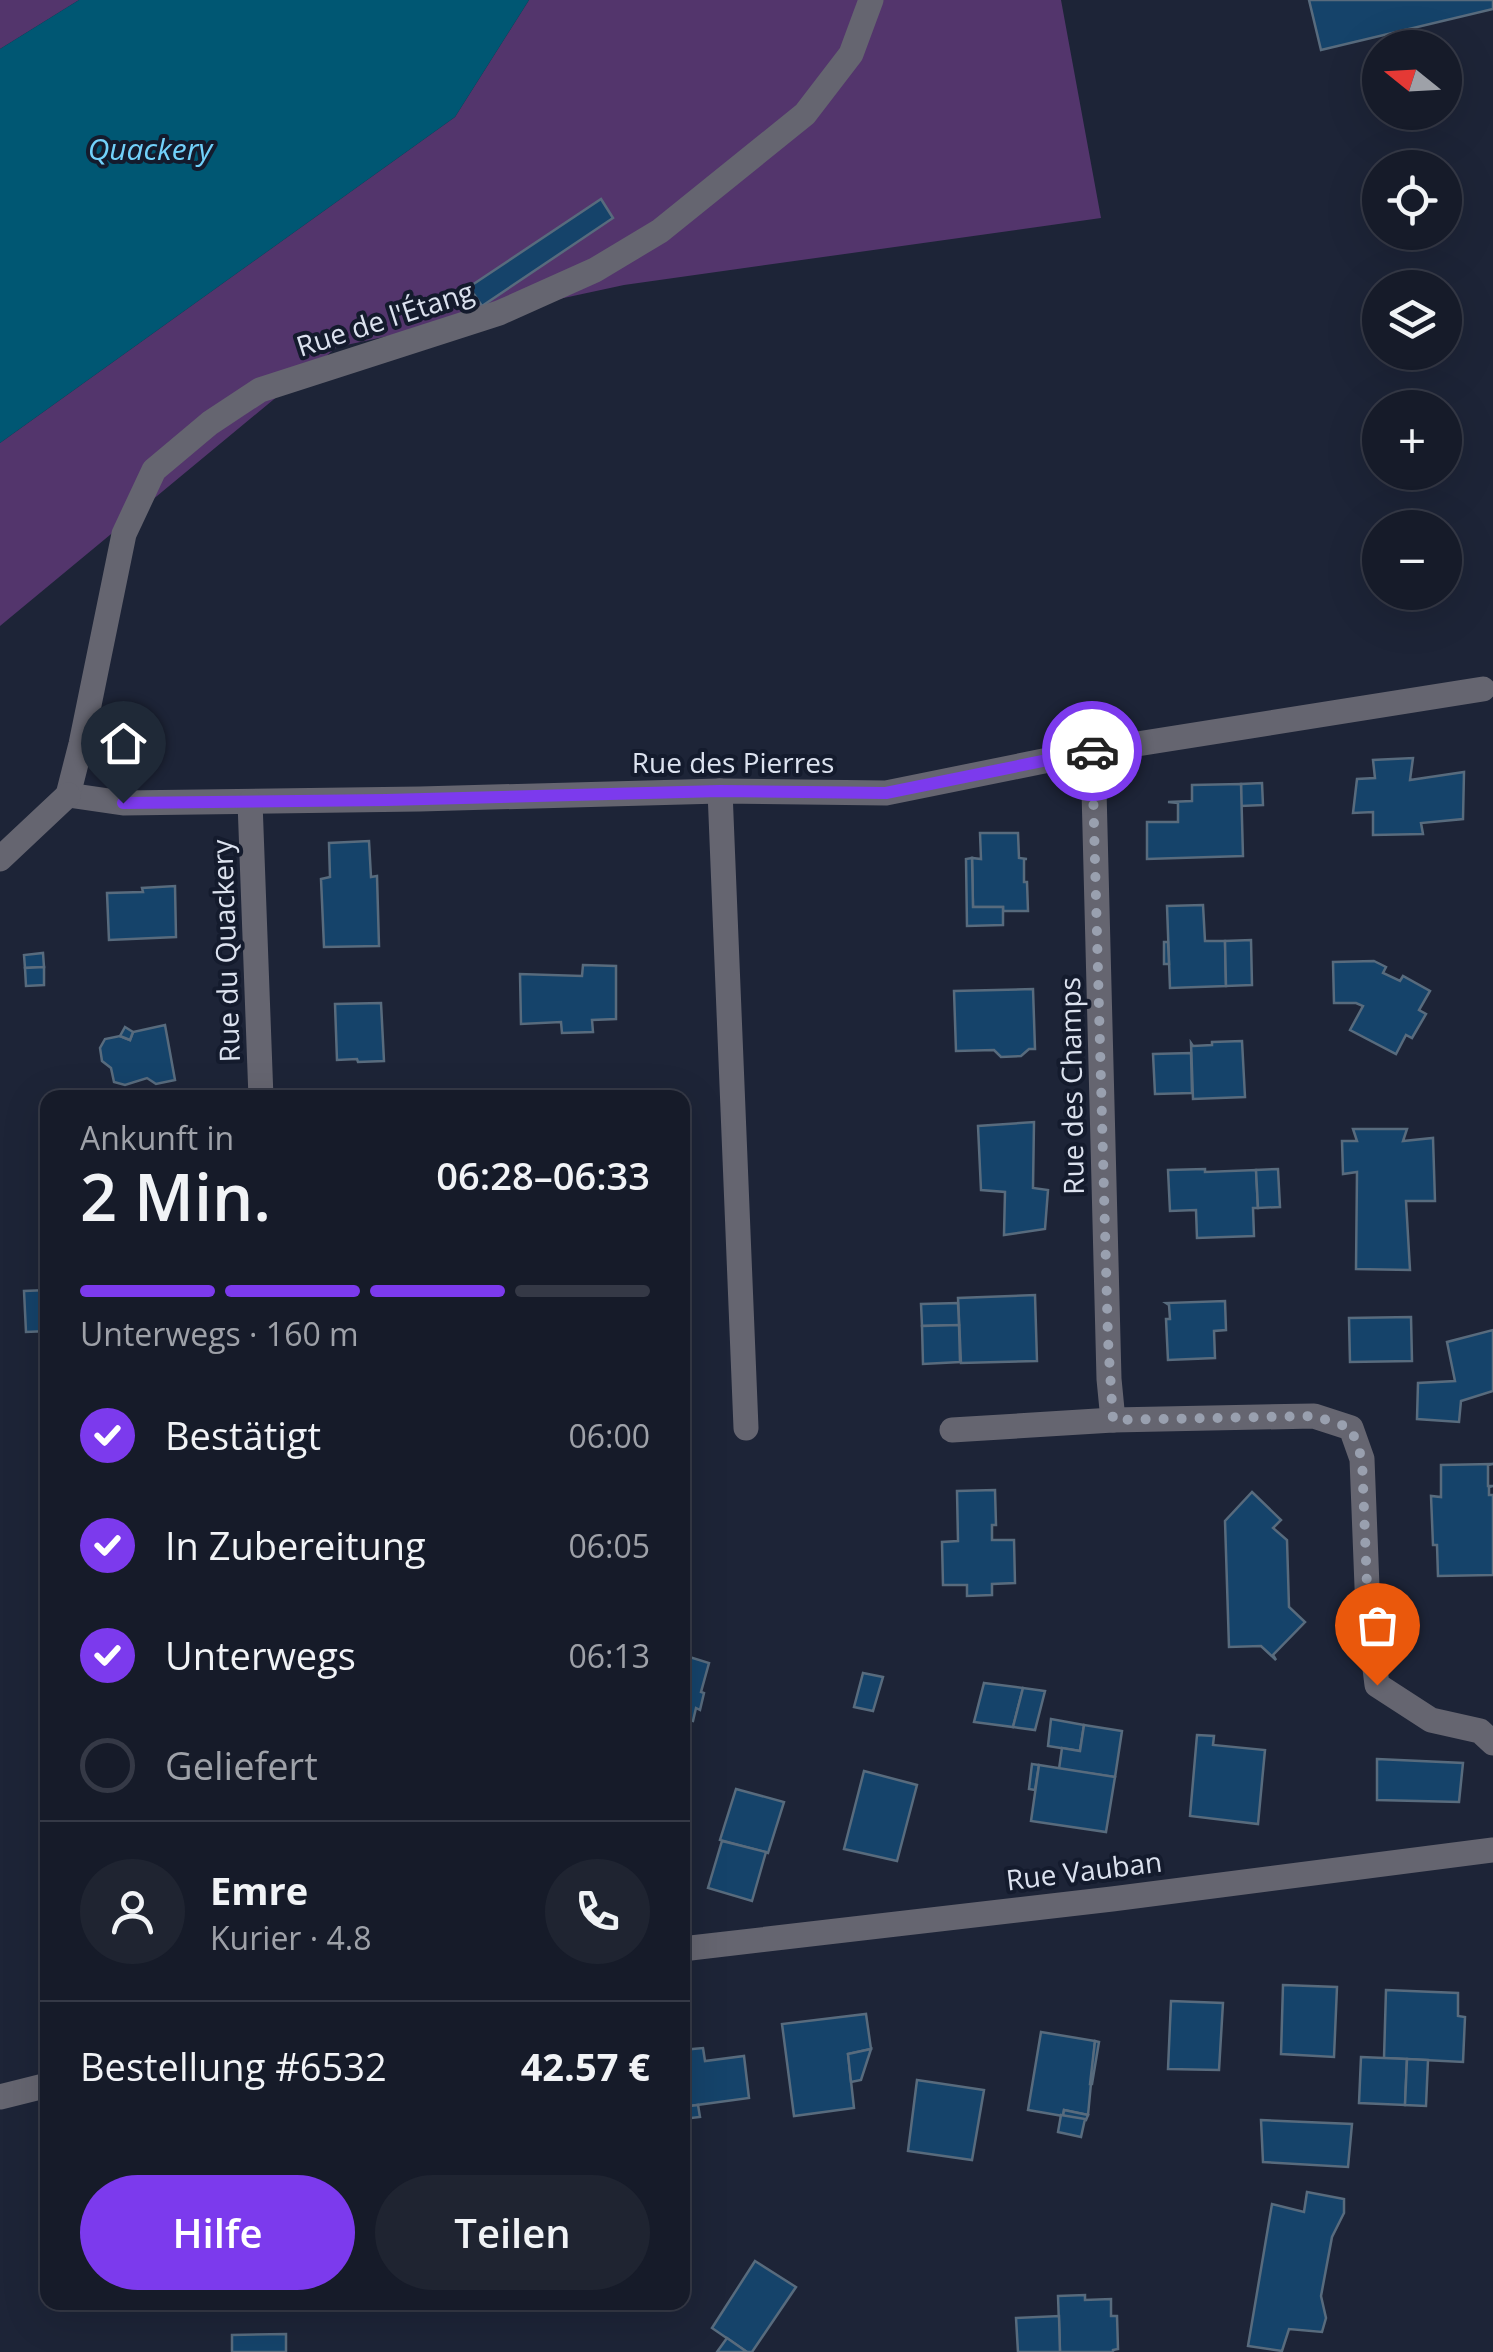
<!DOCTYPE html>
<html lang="de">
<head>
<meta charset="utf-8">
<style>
	body { margin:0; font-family:"Open Sans",sans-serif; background:#1f2431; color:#f1f3f6; height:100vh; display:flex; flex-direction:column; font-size:38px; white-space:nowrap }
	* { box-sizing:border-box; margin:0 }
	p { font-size:32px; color:#9ea1a8 }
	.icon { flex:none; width:55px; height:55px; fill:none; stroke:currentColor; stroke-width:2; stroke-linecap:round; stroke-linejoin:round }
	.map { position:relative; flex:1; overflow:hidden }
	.sheet { position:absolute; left:40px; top:1090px; width:650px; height:1220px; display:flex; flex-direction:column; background:#161b29; border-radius:20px; box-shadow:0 10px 40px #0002,0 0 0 2px #353946 }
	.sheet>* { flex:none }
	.needle { width:65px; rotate:288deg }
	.fabs { position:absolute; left:1362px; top:30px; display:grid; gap:20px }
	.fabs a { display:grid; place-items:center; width:100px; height:100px; border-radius:50%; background:#161b29; box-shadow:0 10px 40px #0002,0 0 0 2px #353946; font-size:50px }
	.pin { position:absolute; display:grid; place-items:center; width:85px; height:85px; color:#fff; margin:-102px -42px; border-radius:50% 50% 50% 0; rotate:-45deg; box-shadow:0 0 10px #0007 }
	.pin .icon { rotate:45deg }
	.courier { position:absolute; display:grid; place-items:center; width:100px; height:100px; margin:-50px; border:8px solid #7c3aed; border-radius:50%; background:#fff; color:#222; box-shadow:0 2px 12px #0007 }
	.head em { font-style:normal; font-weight:600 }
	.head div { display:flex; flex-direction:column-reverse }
	.head { display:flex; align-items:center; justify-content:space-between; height:170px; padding:0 40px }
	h1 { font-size:65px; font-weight:600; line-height:75px }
	.bar { display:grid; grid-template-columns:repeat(4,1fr); gap:15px 10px; align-content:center; height:120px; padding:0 40px }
	.bar i { height:12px; border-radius:8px; background:#353946 }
	.bar .current { background:#7c3aed }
	.bar p { grid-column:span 4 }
	.line { display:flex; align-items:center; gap:25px; padding:0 40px; border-top:2px solid #353946 }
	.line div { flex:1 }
	.round { display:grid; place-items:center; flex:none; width:105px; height:105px; border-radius:52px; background:#1f2431 }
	ol { padding:0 40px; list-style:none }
	li { display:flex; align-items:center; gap:30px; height:110px }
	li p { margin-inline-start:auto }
	li .icon { padding:10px; border-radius:50%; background:#7c3aed; color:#fff; stroke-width:4 }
	li:last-child { color:#9ea1a8 }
	li i { width:55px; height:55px; border:5px solid #353946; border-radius:50% }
	.primary-button { display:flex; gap:20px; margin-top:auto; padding:20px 40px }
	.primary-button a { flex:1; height:115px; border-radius:60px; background:#7c3aed; color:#fff; font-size:40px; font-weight:600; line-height:115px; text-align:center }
	.primary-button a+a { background:#1f2431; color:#f1f3f6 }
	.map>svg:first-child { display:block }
	.green { fill:#53356c }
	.water { fill:#005773 }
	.building { fill:#15436a; stroke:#586b7d; stroke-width:2.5 }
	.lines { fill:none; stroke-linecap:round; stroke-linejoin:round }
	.minor { stroke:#656570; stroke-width:25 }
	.done { stroke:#99a0af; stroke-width:10; stroke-dasharray:0 18 }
	.route { stroke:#7c3aed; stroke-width:12 }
	.labels { text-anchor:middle; stroke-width:8; stroke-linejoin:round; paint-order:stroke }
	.street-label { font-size:28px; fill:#dce2ef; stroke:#141b2d }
	.water-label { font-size:30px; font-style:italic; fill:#72d1fa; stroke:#141b2d }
</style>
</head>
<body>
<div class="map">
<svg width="1493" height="2352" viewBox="0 0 1493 2352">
	<rect width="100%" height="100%" fill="#1d2437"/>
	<g class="green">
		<polygon points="0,0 79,0 0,49"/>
		<polygon points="529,0 1061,0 1101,218 624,285 337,347 0,626 0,443 455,117"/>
	</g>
	<polygon class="water" points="79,0 529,0 455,117 0,443 0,49"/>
	<g class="building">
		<polygon points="1309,0 1493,0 1493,9 1321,50"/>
		<polygon points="601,199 613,218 482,306 469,287"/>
		<polygon points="1413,758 1410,780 1464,772 1463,819 1421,823 1423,834 1373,835 1373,812 1353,813 1357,779 1375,778 1373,760"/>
		<polygon points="1262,783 1263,805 1241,806 1241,784"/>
		<polygon points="1241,784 1243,856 1147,859 1147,822 1178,822 1178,803 1168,802 1192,801 1192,785"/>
		<polygon points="980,833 1018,833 1019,858 1027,859 1024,859 1024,882 1027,882 1028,911 1003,911 1003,907 973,907 972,858 981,859"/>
		<polygon points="369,841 371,877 377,876 379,946 324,947 321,879 330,877 329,843"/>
		<polygon points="972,858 973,907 1003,907 1003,925 967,926 966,859"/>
		<polygon points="175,886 176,937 109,940 107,893 143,892 142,888"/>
		<polygon points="1203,905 1205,941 1225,941 1226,986 1170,988 1167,906"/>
		<polygon points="1251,940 1252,985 1226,986 1225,941"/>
		<polygon points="1164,942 1168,942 1169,964 1164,964"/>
		<polygon points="43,953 44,967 25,968 24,955"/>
		<polygon points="1374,961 1386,967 1383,973 1400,981 1403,976 1430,991 1419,1010 1426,1014 1412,1038 1406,1035 1396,1054 1350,1030 1363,1006 1356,1003 1334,1003 1333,962"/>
		<polygon points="583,965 616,966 616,1019 592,1020 593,1032 562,1033 561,1022 521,1024 520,974 582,976"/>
		<polygon points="44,967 44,985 26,986 25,968"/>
		<polygon points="1033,989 1035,1049 1029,1049 1021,1056 1001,1057 994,1050 956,1051 954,991"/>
		<polygon points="381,1003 384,1061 358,1062 357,1059 337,1060 335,1004"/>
		<polygon points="165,1025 175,1080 156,1084 147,1078 125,1085 114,1082 111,1068 102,1061 100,1048 105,1039 120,1036 130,1040 133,1032"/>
		<polygon points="125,1027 133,1032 130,1040 120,1036"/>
		<polygon points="1242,1041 1245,1097 1193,1099 1191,1043 1193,1046 1212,1045 1212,1042"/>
		<polygon points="1191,1053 1192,1093 1155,1094 1153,1054"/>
		<polygon points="1034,1122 1033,1188 1048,1190 1045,1229 1004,1235 1005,1192 981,1190 978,1126"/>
		<polygon points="1353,1129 1407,1129 1403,1141 1433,1138 1435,1201 1406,1201 1410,1270 1356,1269 1357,1172 1343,1174 1342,1141 1357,1141"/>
		<polygon points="1205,1169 1205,1172 1256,1170 1258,1208 1253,1208 1254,1236 1197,1238 1196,1210 1170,1211 1168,1170"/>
		<polygon points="1278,1169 1280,1207 1258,1208 1256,1170"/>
		<polygon points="48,1290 48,1331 26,1332 24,1291"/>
		<polygon points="1035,1295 1037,1361 961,1363 958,1298"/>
		<polygon points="1225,1301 1226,1330 1214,1331 1215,1358 1168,1360 1166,1319 1170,1319 1169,1305 1166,1303"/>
		<polygon points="958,1303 959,1325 922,1326 921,1304"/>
		<polygon points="1411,1317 1412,1361 1350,1362 1349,1318"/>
		<polygon points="959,1325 960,1362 923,1364 922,1326"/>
		<polygon points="1493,1330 1493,1391 1461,1401 1459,1422 1417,1419 1418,1383 1455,1381 1447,1342"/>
		<polygon points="682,1407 684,1407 686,1451 682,1451"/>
		<polygon points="1493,1464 1488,1465 1488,1486 1493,1486 1489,1487 1489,1495 1493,1495 1493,1575 1438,1576 1437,1545 1433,1545 1431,1496 1441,1497 1441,1465"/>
		<polygon points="995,1490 996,1525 992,1525 992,1540 1014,1540 1015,1583 992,1584 992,1595 967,1596 967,1585 943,1585 942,1542 958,1541 957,1491"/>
		<polygon points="1252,1492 1281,1520 1273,1528 1287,1540 1289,1607 1305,1622 1273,1655 1276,1660 1261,1646 1229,1647 1225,1521"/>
		<polygon points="682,1652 683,1655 709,1663 701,1692 704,1693 700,1710 696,1708 693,1721 682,1718"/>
		<polygon points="863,1673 883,1677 873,1711 854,1707"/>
		<polygon points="984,1683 1023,1688 1013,1727 974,1722"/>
		<polygon points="1023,1688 1045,1691 1035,1730 1013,1727"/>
		<polygon points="1051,1719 1084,1725 1080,1751 1048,1746"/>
		<polygon points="1084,1725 1122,1731 1115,1777 1059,1769 1062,1748 1080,1751"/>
		<polygon points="1197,1735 1214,1736 1213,1745 1265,1750 1258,1824 1190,1816"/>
		<polygon points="1377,1759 1463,1763 1459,1802 1377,1800"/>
		<polygon points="1032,1764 1039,1765 1035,1790 1029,1789"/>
		<polygon points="1039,1765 1115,1777 1106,1832 1031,1821"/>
		<polygon points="864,1771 917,1785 897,1861 844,1849"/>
		<polygon points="736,1789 784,1802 768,1853 720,1840"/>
		<polygon points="722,1841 766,1852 752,1901 708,1888"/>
		<polygon points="1283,1985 1337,1987 1334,2057 1281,2054"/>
		<polygon points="1386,1990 1458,1993 1458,2016 1465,2017 1463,2062 1384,2058"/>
		<polygon points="1171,2001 1223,2003 1219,2070 1168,2069"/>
		<polygon points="866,2014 871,2049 848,2054 854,2108 794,2116 782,2024"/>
		<polygon points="1041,2032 1095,2041 1088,2115 1064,2110 1063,2116 1028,2110"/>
		<polygon points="1095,2041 1099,2042 1092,2084 1090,2084"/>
		<polygon points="703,2048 705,2061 744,2056 749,2098 682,2107 682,2050"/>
		<polygon points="871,2049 861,2080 851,2082 848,2054"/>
		<polygon points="1361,2057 1407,2059 1405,2105 1359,2103"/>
		<polygon points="1407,2059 1428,2060 1426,2106 1405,2105"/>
		<polygon points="917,2080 984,2090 972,2160 908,2151"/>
		<polygon points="698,2105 700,2117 682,2119 682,2107"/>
		<polygon points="1064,2110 1088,2115 1086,2120 1063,2116"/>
		<polygon points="1061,2115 1085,2119 1081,2137 1058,2132"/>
		<polygon points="1261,2120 1352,2124 1348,2167 1263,2162"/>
		<polygon points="1307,2192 1344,2199 1344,2213 1332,2237 1321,2296 1326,2318 1322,2332 1289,2329 1282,2351 1248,2346 1272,2204 1304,2212"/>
		<polygon points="755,2261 796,2287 752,2352 747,2352 712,2328"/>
		<polygon points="1085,2295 1085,2300 1111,2299 1111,2316 1117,2316 1118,2349 1113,2350 1113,2352 1060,2352 1058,2296"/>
		<polygon points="1059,2316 1060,2352 1018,2352 1016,2318"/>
		<polygon points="286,2334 286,2352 232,2352 232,2335"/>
		<polygon points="727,2338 747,2352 717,2352"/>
	</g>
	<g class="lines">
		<g class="minor">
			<polyline points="1093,751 1109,1379 1113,1420"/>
			<polyline points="720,791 746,1428"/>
			<polyline points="68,795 123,803 420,799 720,791 886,793 1093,751 1483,689"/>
			<polyline points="68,795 81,744 124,534 154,470 210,423 260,390 499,313 595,270 660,231 805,114 851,54 871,0"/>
			<polyline points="250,802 261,1098"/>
			<polyline points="0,859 68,795"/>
			<polyline points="952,1430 1113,1420 1314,1416 1351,1428 1362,1459 1368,1612 1377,1685 1431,1720 1480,1731 1493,1743"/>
			<polyline points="682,1949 1112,1899 1493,1850"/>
			<polyline points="0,2097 48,2085"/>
		</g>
	</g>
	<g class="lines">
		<polyline class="done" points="1092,751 1108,1340 1113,1420 1314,1416 1351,1428 1362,1459 1368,1612 1377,1685"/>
		<polyline class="route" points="123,803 386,800 720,791 886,793 1092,751"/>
	</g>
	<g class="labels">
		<g class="street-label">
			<text transform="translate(385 319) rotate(-18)" y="10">Rue de l'Étang</text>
			<text x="733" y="773">Rue des Pierres</text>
			<text transform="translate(226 951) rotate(-92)" y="10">Rue du Quackery</text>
			<text transform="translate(1072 1086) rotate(-91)" y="10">Rue des Champs</text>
			<text transform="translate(1084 1871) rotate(-7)" y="10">Rue Vauban</text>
		</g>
		<g class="water-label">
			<text x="150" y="160">Quackery</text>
		</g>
	</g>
</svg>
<div class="fabs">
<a><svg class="needle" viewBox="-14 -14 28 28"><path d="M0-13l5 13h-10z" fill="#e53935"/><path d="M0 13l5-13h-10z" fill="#9ea1a8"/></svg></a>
<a><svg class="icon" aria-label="locate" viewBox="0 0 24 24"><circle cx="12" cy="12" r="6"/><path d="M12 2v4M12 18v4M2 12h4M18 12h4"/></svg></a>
<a><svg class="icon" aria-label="layers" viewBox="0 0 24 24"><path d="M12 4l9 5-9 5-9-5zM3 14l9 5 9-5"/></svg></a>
<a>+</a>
<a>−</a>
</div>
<div class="pin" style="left:1377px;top:1685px;background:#ea580c"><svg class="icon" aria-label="bag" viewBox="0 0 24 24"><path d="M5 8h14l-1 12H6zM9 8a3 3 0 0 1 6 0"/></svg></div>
<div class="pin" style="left:123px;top:803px;background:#1f2937"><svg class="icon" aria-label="home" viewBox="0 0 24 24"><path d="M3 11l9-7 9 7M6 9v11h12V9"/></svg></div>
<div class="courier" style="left:1092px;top:751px"><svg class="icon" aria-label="car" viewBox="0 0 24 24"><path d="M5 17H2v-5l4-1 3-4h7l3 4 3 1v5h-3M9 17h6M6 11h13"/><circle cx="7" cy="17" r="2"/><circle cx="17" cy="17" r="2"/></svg></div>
<section class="sheet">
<div class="head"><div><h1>2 Min.</h1><p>Ankunft in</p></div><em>06:28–06:33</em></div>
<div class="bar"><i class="current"></i><i class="current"></i><i class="current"></i><i></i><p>Unterwegs · 160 m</p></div>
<ol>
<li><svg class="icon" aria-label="check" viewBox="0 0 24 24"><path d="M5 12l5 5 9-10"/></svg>Bestätigt<p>06:00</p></li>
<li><svg class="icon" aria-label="check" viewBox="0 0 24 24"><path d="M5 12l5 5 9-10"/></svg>In Zubereitung<p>06:05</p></li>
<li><svg class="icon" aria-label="check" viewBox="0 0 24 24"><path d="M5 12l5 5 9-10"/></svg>Unterwegs<p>06:13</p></li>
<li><i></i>Geliefert</li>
</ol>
<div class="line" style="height:180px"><a class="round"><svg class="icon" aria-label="person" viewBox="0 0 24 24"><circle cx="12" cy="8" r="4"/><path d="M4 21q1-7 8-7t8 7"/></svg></a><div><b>Emre</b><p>Kurier · 4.8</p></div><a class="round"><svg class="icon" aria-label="phone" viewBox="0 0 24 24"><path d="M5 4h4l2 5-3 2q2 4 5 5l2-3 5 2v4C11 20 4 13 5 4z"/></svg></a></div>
<div class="line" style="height:130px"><div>Bestellung #6532</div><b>42.57 €</b></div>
<div class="primary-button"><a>Hilfe</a><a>Teilen</a></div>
</section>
</div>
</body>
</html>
